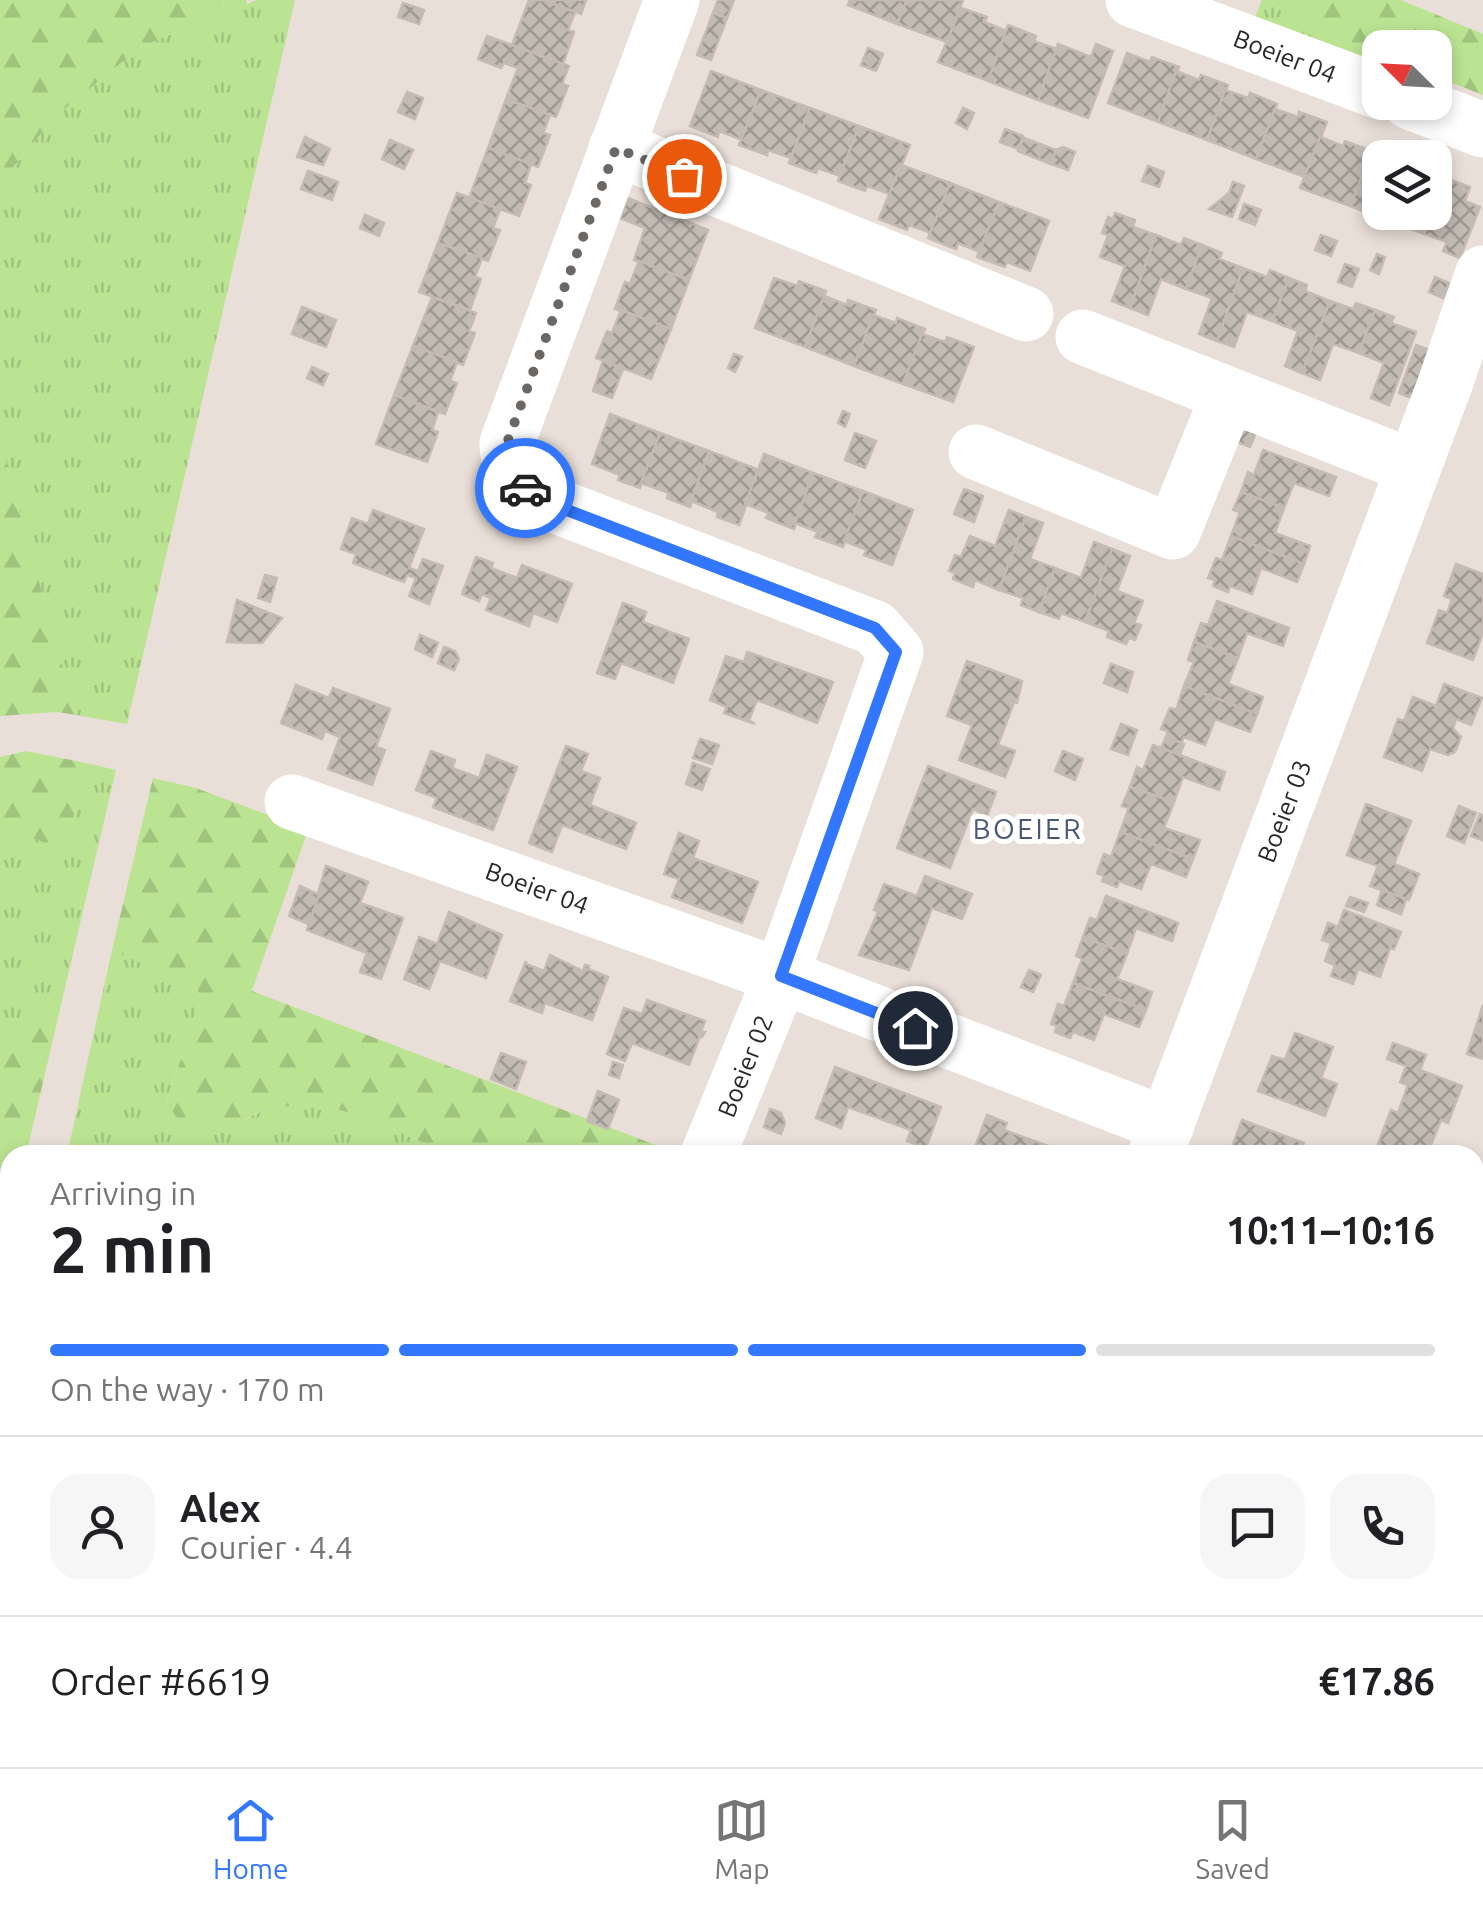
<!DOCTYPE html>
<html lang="en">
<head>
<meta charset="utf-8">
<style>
	body { margin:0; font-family:Ubuntu,sans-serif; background:#f6f6f6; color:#202124; height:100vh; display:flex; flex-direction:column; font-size:38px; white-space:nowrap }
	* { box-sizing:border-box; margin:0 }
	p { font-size:32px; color:#757577 }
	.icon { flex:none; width:55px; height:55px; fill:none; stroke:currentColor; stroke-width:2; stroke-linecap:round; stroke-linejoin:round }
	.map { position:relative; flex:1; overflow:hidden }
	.panel { position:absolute; left:0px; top:1145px; width:1485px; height:622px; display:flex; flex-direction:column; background:#fff; border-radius:30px 30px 0 0; box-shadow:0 5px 15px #0003 }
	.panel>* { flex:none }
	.needle { width:65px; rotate:294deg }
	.tools { position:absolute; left:1362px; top:30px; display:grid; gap:20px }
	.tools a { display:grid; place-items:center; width:90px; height:90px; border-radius:20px; background:#fff; box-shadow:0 5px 15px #0003; font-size:50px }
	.pin { position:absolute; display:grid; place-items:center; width:85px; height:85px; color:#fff; margin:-42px; border:5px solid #fff; border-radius:50%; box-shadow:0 2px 10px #0007 }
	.courier { position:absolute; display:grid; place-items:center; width:100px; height:100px; margin:-50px; border:8px solid #3277fd; border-radius:50%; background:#fff; color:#222; box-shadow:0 2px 12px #0007 }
	.headline em { font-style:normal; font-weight:700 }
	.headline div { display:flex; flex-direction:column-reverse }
	.headline { display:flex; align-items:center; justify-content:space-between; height:170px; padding:0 50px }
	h1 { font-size:65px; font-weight:700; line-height:75px }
	.bar { display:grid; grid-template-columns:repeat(4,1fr); gap:15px 10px; align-content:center; height:120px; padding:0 50px }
	.bar i { height:12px; border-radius:8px; background:#e0e0e0 }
	.bar .current { background:#3277fd }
	.bar p { grid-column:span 4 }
	.line { display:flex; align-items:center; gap:25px; padding:0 50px; border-top:2px solid #e0e0e0 }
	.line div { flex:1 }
	.round { display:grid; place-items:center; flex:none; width:105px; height:105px; border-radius:30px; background:#f6f6f6 }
	.dock { display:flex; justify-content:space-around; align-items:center; height:140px; border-top:2px solid #e0e0e0; background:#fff; font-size:28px; color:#757577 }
	.dock a { display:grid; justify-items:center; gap:5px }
	.dock .current { color:#3277fd }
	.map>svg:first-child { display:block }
	.grass { fill:url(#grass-tufts) }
	.forest { fill:url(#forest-firs) }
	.park { fill:url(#park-dots) }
	.building { fill:url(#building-cross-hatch); stroke:#c5bbb2; stroke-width:2.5 }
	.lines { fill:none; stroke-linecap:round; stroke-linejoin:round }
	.minor { stroke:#fff; stroke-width:55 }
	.done { stroke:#6b6765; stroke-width:10; stroke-dasharray:0 18 }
	.route { stroke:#3277fd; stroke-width:12 }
	.labels { text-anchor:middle; stroke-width:10; stroke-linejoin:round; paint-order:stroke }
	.street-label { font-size:25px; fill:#272727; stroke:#fff }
	.neighbourhood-label { font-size:28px; letter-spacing:2.5px; fill:#475778; stroke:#fff }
</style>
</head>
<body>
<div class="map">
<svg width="1483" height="1767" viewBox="0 0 1483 1767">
	<defs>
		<pattern id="grass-tufts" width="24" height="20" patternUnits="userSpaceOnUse" patternTransform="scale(2.5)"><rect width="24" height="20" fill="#bae392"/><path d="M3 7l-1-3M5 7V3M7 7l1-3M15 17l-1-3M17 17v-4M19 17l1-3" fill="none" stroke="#a0c37e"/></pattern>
		<pattern id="forest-firs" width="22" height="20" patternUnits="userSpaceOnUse" patternTransform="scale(2.5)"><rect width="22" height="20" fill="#bae392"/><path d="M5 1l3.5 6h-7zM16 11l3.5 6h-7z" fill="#a0c37e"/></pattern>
		<pattern id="park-dots" width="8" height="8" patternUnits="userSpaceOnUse" patternTransform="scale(2.5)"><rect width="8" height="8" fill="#bae392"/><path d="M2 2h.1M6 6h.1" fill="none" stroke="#a0c37e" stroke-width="1.8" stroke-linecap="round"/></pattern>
		<pattern id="building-cross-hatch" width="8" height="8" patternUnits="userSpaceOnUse" patternTransform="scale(2.5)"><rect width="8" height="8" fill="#c2bbb4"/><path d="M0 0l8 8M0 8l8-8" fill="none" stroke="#9e9892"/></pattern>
	</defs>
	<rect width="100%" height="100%" fill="#eadfd8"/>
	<g class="grass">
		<polygon points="223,0 246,0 247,4 256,0 295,0 127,724 76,715 0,440 0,183 56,116 138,49 224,9"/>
		<polygon points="1262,0 1322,0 1313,26 1380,54 1380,80 1250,29"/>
		<polygon points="86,763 116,770 57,1022 0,1020 0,827 46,843 68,841"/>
		<path d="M112,950l85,38 4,13 -35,100 60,33c10,-7 21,-17 32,-21 61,-22 116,8 170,32l-4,10h-357z"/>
		<polygon points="10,1183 10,1230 0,1291 0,1192"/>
		<polygon points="0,1684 10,1694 10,1758 81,1758 78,1767 0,1767"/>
	</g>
	<g class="forest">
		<polygon points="0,0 223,0 224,9 138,49 56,116 0,183"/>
		<polygon points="1322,0 1401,0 1483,34 1483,95 1435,76 1435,48 1380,48 1380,54 1312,26"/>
		<polygon points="0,440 76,715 57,712 0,716"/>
		<polygon points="26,751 86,763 68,841 46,843 0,827 0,757"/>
		<path d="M153,778l43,10 112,42 -56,161 430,164h-258l4,-10c-56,-25 -106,-53 -169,-33 -12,4 -23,15 -33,22l-49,-16 -11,-16 35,-101 -4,-13 -85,-38z"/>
		<polygon points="0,1020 57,1022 26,1155 10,1155 10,1183 0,1192"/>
		<polygon points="1477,1437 1483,1439 1483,1505 1475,1502"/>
		<polygon points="10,1447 10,1694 0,1684 0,1541"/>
		<polygon points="81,1758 262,1758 264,1767 78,1767"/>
		<polygon points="1394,1758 1452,1758 1449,1767 1392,1767"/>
	</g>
	<polygon class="park" points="747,1758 863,1758 900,1767 749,1767"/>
	<g class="building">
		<polygon points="529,0 543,0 575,12 568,30 574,32 563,64 512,45"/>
		<polygon points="543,0 586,0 581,14"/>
		<polygon points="718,0 734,0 727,18 713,13"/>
		<polygon points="850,0 907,0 897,24 848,5"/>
		<polygon points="907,0 963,0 947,42 897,24"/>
		<polygon points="403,3 424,10 419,24 398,17"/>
		<polygon points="961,8 987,17 984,22 1007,31 988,81 938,62"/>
		<polygon points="713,13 727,18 711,60 697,55"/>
		<polygon points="1008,25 1036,36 1034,41 1057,49 1038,100 988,81"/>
		<polygon points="487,36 569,66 562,84 568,86 556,117 506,99 518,68 504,63 501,68 478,59"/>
		<polygon points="1058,44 1091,57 1096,44 1113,51 1088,118 1038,100"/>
		<polygon points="868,48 883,54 876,71 861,65"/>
		<polygon points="1127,53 1150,62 1152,57 1179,67 1158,122 1108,103"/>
		<polygon points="711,71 761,90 742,140 719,131 718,137 690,126"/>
		<polygon points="1176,71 1199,80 1201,75 1228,85 1207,140 1158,122"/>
		<polygon points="761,90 810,108 791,158 768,150 767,155 739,145"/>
		<polygon points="1225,90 1248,98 1250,93 1277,104 1256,159 1207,140"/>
		<polygon points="407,92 423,98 415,119 398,112"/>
		<polygon points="506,99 550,115 543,133 550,135 538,167 488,148"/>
		<polygon points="810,108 859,126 840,176 818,168 816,173 789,163"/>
		<polygon points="963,108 974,113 967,129 956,123"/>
		<polygon points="1275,109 1298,117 1299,112 1327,122 1305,177 1256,159"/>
		<polygon points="859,126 910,145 890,194 867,186 865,191 838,181"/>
		<polygon points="1005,129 1023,136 1018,149 1000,142"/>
		<polygon points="305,137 330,149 323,165 297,157"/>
		<polygon points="1320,137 1343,146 1345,141 1372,151 1350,206 1300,188"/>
		<polygon points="1024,138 1056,150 1051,164 1018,151"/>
		<polygon points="390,140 413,150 404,169 382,159"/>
		<polygon points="1063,147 1075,152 1068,170 1051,164 1056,150"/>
		<polygon points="488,148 531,164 525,183 531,185 519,216 469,198"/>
		<polygon points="1371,156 1380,159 1380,212 1404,212 1400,225 1350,206"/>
		<polygon points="901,165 950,183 931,233 909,225 907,230 879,219"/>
		<polygon points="1148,166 1164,172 1159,187 1142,181"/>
		<polygon points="308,171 338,182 332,200 301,189"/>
		<polygon points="1443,177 1470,187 1465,201 1480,207 1460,258 1443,251 1447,242 1400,225 1404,212 1435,212 1435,180 1441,182"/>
		<polygon points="1233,182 1244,186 1232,217 1209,209 1229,193"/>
		<polygon points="950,183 999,202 980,252 958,243 956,249 928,238"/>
		<polygon points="457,193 500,209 493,228 500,230 488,261 438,243"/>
		<polygon points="628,198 708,230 689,280 634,260 645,228 620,218"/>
		<polygon points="999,202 1049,221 1030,271 1007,262 1005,267 977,257"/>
		<polygon points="1244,204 1261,210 1255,225 1239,219"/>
		<polygon points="1115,213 1135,220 1133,227 1156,235 1130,308 1112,301 1125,266 1100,257 1108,235 1102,233 1108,217 1113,219"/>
		<polygon points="365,215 384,223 379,236 360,228"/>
		<polygon points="1156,235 1181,245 1184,238 1202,245 1186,289 1161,279 1148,315 1130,308"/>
		<polygon points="1321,235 1337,241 1331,256 1315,250"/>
		<polygon points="438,243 482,258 475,277 481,279 470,310 419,292"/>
		<polygon points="1202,245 1222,253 1219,259 1243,268 1217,341 1199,334 1212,298 1186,289"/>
		<polygon points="1377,254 1385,257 1379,274 1370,270"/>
		<polygon points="639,261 689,280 671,329 615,309 625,282 630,284"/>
		<polygon points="1345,264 1359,269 1352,287 1338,282"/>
		<polygon points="1243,268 1267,277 1270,270 1289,278 1272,321 1247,312 1234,347 1217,341"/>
		<polygon points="1435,277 1449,283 1443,298 1429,292"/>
		<polygon points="774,278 797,286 799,281 826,291 805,347 755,328"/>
		<polygon points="1289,278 1307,285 1305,291 1330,301 1302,373 1285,366 1298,331 1272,321"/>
		<polygon points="824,296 847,305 848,300 876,310 854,366 805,347"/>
		<polygon points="432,297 476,313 469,331 475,333 463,365 413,346"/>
		<polygon points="1330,301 1353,309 1356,303 1375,310 1359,353 1333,344 1320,380 1302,373"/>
		<polygon points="302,307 336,320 326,347 292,334"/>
		<polygon points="621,310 671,329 651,379 596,358 607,331 612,333"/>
		<polygon points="1375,310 1394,317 1391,323 1416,332 1389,405 1371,398 1384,363 1359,353"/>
		<polygon points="873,315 896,323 897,318 925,329 903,384 854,366"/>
		<polygon points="922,334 945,342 947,337 974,347 953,402 903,384"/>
		<polygon points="1416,345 1432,351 1414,399 1399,393"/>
		<polygon points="413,346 457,362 450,381 457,383 445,414 394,395"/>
		<polygon points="734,354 742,357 735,372 728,368"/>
		<polygon points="603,361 623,369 612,398 593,391"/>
		<polygon points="312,367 328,374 323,385 307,378"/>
		<polygon points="394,395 438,412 432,430 438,432 427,462 376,444"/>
		<polygon points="843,411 850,414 845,427 838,423"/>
		<polygon points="610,414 660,433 640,488 618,480 620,475 592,464"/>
		<polygon points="1240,424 1257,431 1250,447 1234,441"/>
		<polygon points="660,433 709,451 690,507 667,498 669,493 641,483"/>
		<polygon points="855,433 876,441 865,468 845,460"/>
		<polygon points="1263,450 1336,477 1329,496 1294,483 1284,508 1241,492 1248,472 1254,475"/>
		<polygon points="709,451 759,470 739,525 717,517 718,512 691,501"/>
		<polygon points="764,454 813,473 794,529 766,518 769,513 745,504"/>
		<polygon points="813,473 863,491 843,547 815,537 818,532 795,523"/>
		<polygon points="964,489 983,496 974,522 954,514"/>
		<polygon points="863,491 913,510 892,565 864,555 867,550 844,541"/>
		<polygon points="1241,492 1284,508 1275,533 1310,546 1304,564 1231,536 1240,512 1233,510"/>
		<polygon points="373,510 424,529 409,568 418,571 423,559 443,566 429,604 409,596 416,578 407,575 404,582 353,563 356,554 341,549 352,518 368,524"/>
		<polygon points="1009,510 1026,517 999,590 975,580 973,587 953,579 955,573 949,571 955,555 961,557 970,536 995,546"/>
		<polygon points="1026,517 1043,523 1030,559 1055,568 1039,612 1021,605 1023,598 999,590"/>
		<polygon points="1231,536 1304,564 1297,582 1261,568 1252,594 1230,586 1228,592 1213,586 1215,580 1208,578 1216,558 1222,560"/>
		<polygon points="1094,542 1112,549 1085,622 1061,613 1059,619 1039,612 1055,568 1081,578"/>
		<polygon points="1112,549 1130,556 1117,591 1143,601 1134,623 1141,625 1135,640 1129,638 1126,644 1107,637 1109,631 1085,622"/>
		<polygon points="476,557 493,563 491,568 517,578 522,565 572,584 557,622 533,613 529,626 486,610 491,598 482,594 479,601 462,594"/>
		<polygon points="1456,564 1483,574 1483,633 1473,660 1427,643 1439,610 1447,613 1452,599 1444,596"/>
		<polygon points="265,575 277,578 270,602 258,598"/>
		<polygon points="237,600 282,618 262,643 227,642"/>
		<polygon points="1217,601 1289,628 1283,646 1247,633 1238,658 1194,642 1201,623 1208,625"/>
		<polygon points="623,603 646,612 643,622 689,639 673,683 621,663 615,679 597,673"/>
		<polygon points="420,635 438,643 432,657 415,649"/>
		<polygon points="1194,642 1238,658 1228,684 1263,697 1257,714 1184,686 1194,662 1188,660"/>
		<polygon points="444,647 455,651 459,659 454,670 438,663"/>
		<polygon points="747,652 833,682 817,723 757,700 749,720 755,724 724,713 727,707 710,700 726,656 744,662"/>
		<polygon points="967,661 1022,681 1017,703 1014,702 998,745 1015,751 1005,777 959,760 972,725 947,716"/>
		<polygon points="1111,664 1133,672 1127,692 1104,683"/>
		<polygon points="1444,684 1482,698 1471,725 1456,719 1453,728 1461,737 1455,752 1448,755 1430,749 1422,771 1384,757 1398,719 1404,721 1413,697 1436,706"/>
		<polygon points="296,685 329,698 333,688 390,709 376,747 385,750 372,785 328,769 340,737 325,731 322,739 281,723"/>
		<polygon points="1184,686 1257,714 1250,732 1215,719 1205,745 1184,737 1181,743 1166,737 1168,731 1161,729 1170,708 1176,710"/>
		<polygon points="1121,724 1137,730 1128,755 1111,749"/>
		<polygon points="1166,737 1184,744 1180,755 1161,748"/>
		<polygon points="700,739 719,745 712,764 693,758"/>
		<polygon points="1153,745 1225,772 1219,790 1183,777 1174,802 1130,787 1137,767 1143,770"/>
		<polygon points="566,746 588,754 581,771 600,778 590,805 636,823 626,849 562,825 552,852 529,843"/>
		<polygon points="431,751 455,760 452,768 479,778 487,755 517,767 493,830 433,807 437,798 416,790"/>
		<polygon points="1063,751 1083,759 1075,780 1055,771"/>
		<polygon points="693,763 710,769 702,790 686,784"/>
		<polygon points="928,766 996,792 987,816 973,809 950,868 897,848"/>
		<polygon points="1130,787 1174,802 1164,828 1200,840 1193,859 1120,832 1129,808 1122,806"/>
		<polygon points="1366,804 1411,821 1394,864 1419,874 1409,900 1370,886 1378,866 1347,855"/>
		<polygon points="1459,806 1476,813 1464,843 1447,836"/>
		<polygon points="1480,814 1483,816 1482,840 1471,836"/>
		<polygon points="1120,832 1193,859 1186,877 1151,864 1141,889 1119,881 1117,887 1102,881 1104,876 1097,873 1104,854 1111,857"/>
		<polygon points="679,833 699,841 693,858 758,882 742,923 672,897 679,879 664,874"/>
		<polygon points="326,866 368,882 360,903 403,918 381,979 360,972 367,953 307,930"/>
		<polygon points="925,876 972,894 962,919 932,908 909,970 859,955 878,912 874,910 884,884 917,896"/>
		<polygon points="300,886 319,895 309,924 289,916"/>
		<polygon points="1382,890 1406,899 1401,914 1377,905"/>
		<polygon points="1106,896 1178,923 1172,941 1136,928 1127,954 1083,937 1090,918 1097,920"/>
		<polygon points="1350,897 1368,903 1364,912 1346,906"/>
		<polygon points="1344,910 1401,932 1394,949 1390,948 1380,977 1358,969 1353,984 1331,976 1335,965 1325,961 1331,943 1322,940 1328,923 1338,927"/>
		<polygon points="449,912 502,935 486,978 440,961 429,989 404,979 419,937 437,944"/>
		<polygon points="1083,937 1127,954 1117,979 1152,992 1146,1010 1073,983 1082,959 1076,956"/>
		<polygon points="550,955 583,971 585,965 589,966 588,969 608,977 592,1020 545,1003 542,1013 510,1001 526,961 526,964 544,971"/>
		<polygon points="1029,970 1041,975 1033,992 1021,987"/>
		<polygon points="1073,983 1146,1010 1139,1027 1104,1014 1094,1040 1073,1032 1070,1038 1055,1032 1057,1026 1051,1024 1058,1004 1064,1006"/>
		<polygon points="647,1000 705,1021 701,1031 705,1032 702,1037 700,1036 689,1065 632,1043 625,1061 607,1054 624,1008 642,1014"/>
		<polygon points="1483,1005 1483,1059 1467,1054"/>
		<polygon points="1295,1033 1333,1047 1321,1078 1337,1084 1325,1116 1258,1091 1272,1056 1285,1060"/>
		<polygon points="1393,1043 1426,1055 1420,1070 1462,1086 1448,1123 1441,1120 1429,1150 1425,1149 1423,1155 1391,1155 1376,1149 1391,1110 1398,1113 1408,1085 1400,1082 1406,1066 1387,1059"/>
		<polygon points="501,1053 526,1062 516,1089 491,1079"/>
		<polygon points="613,1062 623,1065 619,1078 609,1075"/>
		<polygon points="835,1067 941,1107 926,1148 907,1141 911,1130 848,1107 841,1128 816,1118"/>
		<polygon points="598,1091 619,1100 608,1129 587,1121"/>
		<polygon points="770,1109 781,1113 785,1123 781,1134 764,1127"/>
		<polygon points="987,1115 1007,1123 1004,1130 1057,1149 1056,1155 972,1155"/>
		<polygon points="1242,1120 1304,1143 1299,1155 1229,1155"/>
		<polygon points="1260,1758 1307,1758 1315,1760 1313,1767 1256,1767"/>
	</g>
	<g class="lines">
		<g class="minor">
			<path d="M672,0l-165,443c1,31 15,42 39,59l329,126 21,24 -115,324 -73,179"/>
			<polyline points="1133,0 1380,92"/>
			<polyline points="1410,102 1483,130"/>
			<polyline points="616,148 1026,314"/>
			<polyline points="1083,337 1413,467"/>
			<polyline points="976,452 1173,532 1228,396"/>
			<polyline points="292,802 781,976 1167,1125"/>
			<polyline points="1155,1155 1445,384 1483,273"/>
			<polyline points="1475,1292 1483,1272"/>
			<polyline points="1475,1527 1483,1530"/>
			<polyline points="287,1758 289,1767"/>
			<polyline points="964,1758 989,1767"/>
			<polyline points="556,1767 619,1758"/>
			<polyline points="1146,1767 1149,1758"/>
		</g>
	</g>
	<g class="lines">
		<path class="done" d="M525,488c-14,-14 -18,-26 -18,-45l109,-295 68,28"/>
		<polyline class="route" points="525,488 546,502 875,628 896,652 781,976 915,1028"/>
	</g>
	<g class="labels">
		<g class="street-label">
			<text transform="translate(1285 56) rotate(21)" y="9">Boeier 04</text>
			<text transform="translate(1284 811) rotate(-69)" y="9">Boeier 03</text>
			<text transform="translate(537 888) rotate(20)" y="9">Boeier 04</text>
			<text transform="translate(745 1066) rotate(-68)" y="9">Boeier 02</text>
		</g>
		<g class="neighbourhood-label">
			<text x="1028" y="839">BOEIER</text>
		</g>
	</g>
</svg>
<div class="tools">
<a><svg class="needle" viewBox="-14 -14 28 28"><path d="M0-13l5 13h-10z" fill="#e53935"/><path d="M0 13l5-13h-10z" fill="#757577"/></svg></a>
<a><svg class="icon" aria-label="layers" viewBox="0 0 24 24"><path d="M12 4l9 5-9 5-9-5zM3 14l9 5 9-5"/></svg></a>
</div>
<div class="pin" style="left:684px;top:176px;background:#ea580c"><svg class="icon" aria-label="bag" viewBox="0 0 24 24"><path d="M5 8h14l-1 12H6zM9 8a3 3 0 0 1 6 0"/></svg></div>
<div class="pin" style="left:915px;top:1028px;background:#1f2937"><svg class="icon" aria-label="home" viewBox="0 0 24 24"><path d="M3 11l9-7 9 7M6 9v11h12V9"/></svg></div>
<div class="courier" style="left:525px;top:488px"><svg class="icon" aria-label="car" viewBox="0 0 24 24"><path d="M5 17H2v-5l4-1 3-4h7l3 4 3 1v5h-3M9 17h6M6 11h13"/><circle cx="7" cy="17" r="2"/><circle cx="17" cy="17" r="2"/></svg></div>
<section class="panel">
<div class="headline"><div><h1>2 min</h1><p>Arriving in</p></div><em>10:11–10:16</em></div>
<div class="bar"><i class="current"></i><i class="current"></i><i class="current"></i><i></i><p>On the way · 170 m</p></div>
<div class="line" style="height:180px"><a class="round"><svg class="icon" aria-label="person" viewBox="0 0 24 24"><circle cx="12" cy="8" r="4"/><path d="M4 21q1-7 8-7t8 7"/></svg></a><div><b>Alex</b><p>Courier · 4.4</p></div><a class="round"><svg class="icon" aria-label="chat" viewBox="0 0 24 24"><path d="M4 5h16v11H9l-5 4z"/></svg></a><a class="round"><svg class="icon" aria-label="phone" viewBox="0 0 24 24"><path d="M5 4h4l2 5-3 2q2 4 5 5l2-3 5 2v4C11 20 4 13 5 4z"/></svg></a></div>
<div class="line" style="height:130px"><div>Order #6619</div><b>€17.86</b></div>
</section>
</div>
<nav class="dock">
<a class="current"><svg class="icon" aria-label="home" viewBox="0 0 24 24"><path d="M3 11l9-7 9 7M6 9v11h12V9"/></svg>Home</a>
<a><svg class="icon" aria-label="map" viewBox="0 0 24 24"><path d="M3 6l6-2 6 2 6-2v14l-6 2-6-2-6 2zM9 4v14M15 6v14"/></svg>Map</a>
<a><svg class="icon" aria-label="saved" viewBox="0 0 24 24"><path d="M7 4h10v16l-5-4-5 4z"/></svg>Saved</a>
</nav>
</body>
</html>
